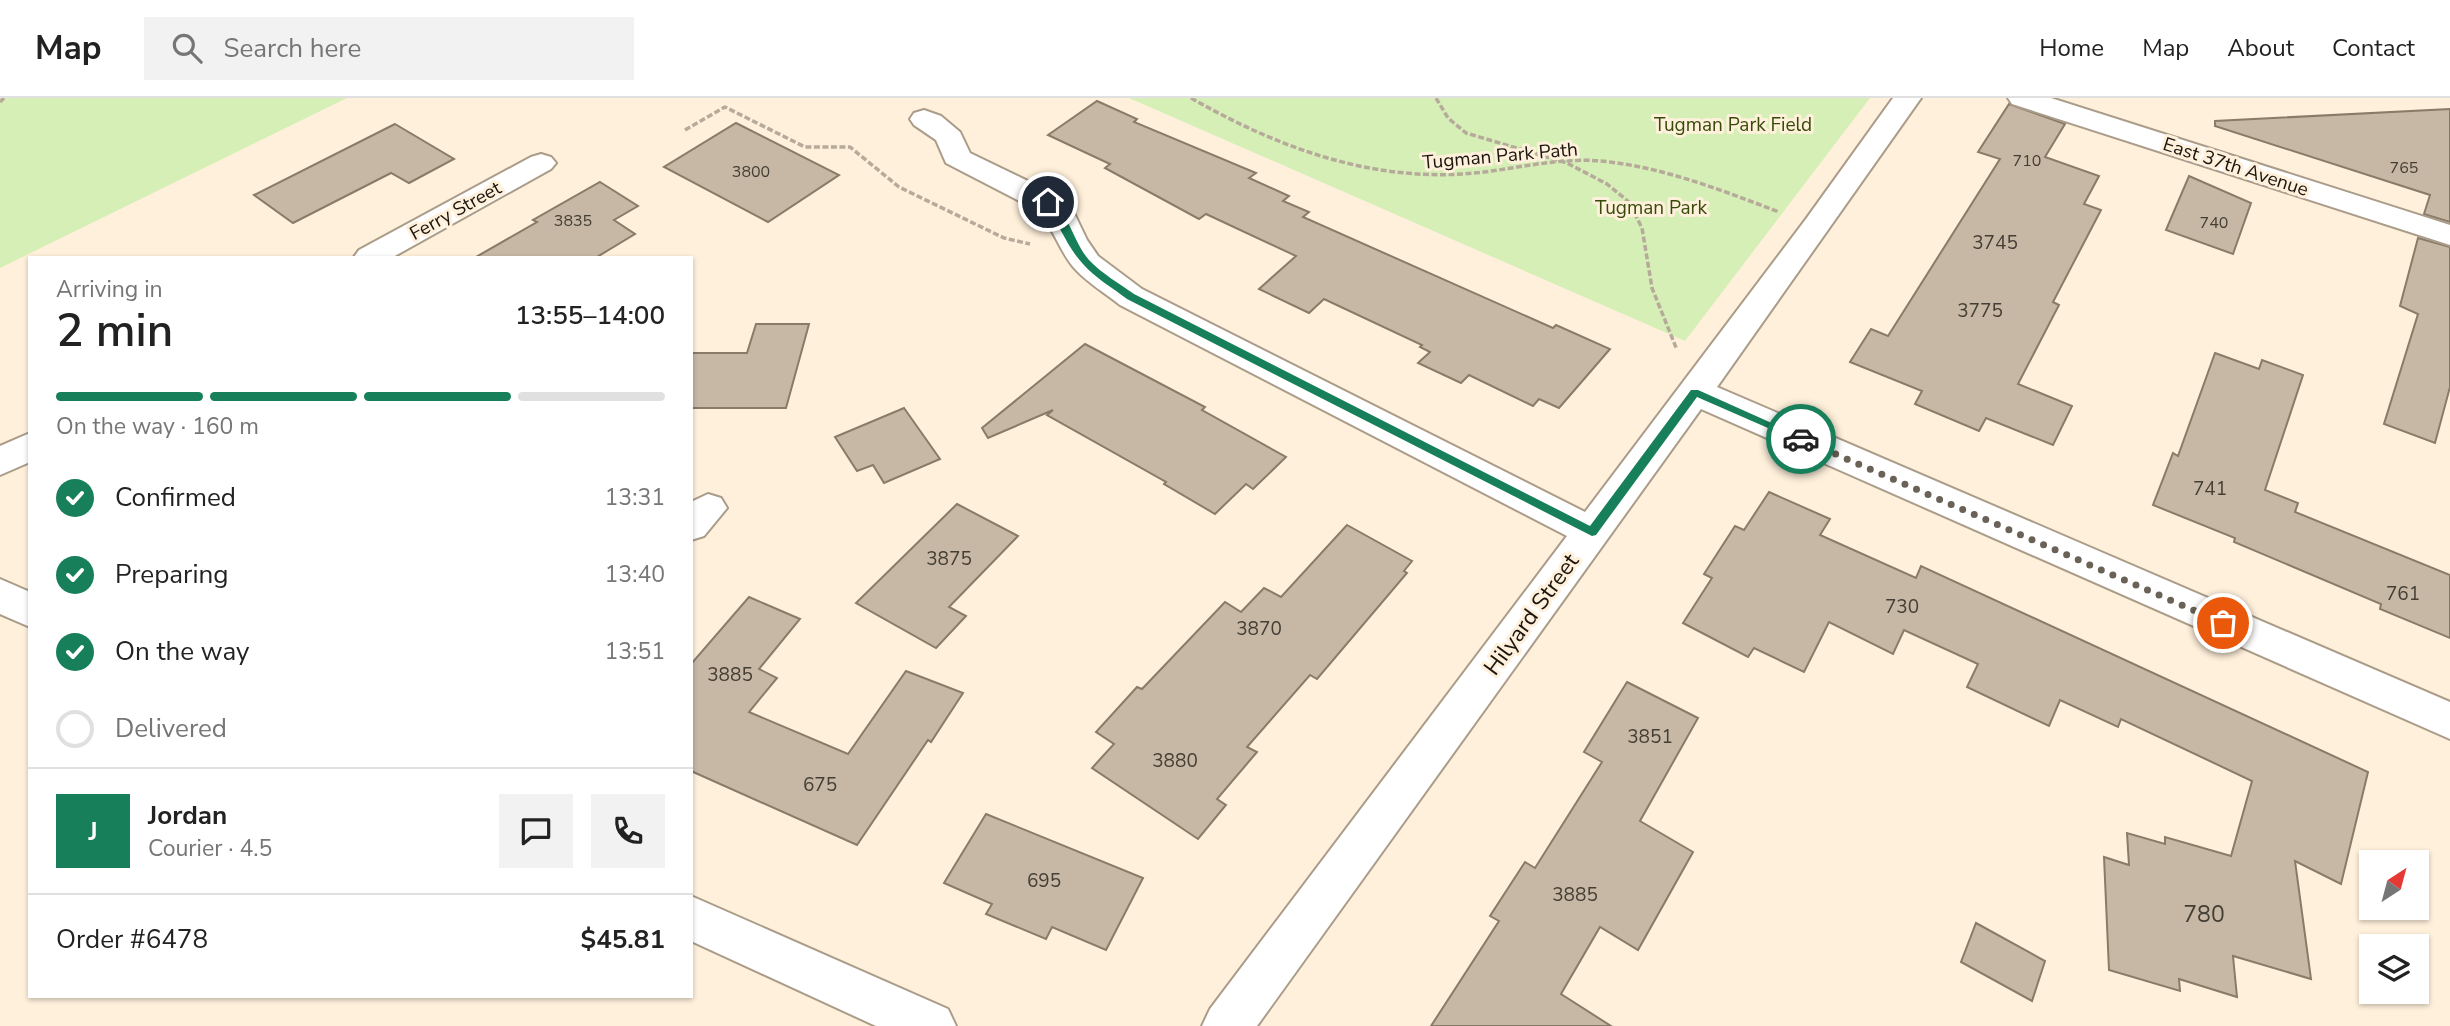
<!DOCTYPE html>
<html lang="en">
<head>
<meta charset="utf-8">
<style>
	body { margin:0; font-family:"Nunito Sans",sans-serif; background:#f2f2f2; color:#222; height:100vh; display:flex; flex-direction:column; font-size:26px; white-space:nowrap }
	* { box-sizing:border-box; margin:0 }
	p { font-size:23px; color:#767676 }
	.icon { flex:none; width:38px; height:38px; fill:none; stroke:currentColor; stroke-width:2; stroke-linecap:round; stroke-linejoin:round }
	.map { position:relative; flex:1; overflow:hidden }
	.details { position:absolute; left:28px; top:158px; width:665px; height:742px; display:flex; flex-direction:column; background:#fff; border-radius:0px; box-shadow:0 2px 5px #0004 }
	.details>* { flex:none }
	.needle { width:46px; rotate:36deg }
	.buttons { position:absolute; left:2359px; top:752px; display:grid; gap:14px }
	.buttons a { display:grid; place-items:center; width:70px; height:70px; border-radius:0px; background:#fff; box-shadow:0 2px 5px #0004; font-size:35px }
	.pin { position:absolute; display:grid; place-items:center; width:60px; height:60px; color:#fff; margin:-30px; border:4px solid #fff; border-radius:50%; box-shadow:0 2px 7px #0007 }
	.courier { position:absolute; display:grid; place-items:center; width:70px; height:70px; margin:-35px; border:5px solid #177f5a; border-radius:50%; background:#fff; color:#222; box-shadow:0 2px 9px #0007 }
	.overview em { font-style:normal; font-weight:600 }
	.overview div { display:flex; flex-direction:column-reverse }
	.overview { display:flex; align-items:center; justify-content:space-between; height:119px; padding:0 28px }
	h1 { font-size:46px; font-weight:600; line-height:52px }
	.bar { display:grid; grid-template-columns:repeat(4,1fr); gap:10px 7px; align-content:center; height:84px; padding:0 28px }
	.bar i { height:9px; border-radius:5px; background:#e0e0e0 }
	.bar .selected { background:#177f5a }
	.bar p { grid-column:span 4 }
	.line { display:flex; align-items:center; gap:18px; padding:0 28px; border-top:2px solid #e0e0e0 }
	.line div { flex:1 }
	.round { display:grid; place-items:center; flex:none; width:74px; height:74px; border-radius:0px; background:#f2f2f2 }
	ol { padding:0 28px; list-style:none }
	li { display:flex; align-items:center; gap:21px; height:77px }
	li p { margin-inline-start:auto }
	li .icon { padding:7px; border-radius:50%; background:#177f5a; color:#fff; stroke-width:4 }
	li:last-child { color:#767676 }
	li i { width:38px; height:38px; border:4px solid #e0e0e0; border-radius:50% }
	header { display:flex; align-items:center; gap:42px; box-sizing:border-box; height:98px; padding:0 35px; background:#fff; border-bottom:2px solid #e0e0e0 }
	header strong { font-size:33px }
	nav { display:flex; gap:38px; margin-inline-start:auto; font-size:24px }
	.search { width:490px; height:63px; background:#f2f2f2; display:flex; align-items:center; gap:18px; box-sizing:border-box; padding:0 24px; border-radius:0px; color:#767676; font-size:26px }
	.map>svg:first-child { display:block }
	.green { fill:#d6efb7 }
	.building { fill:#c6b8a5; stroke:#887b68; stroke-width:2 }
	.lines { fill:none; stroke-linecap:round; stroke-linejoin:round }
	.minor-casing { stroke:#aa9c89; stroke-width:4 }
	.path { stroke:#b6aa9a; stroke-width:3.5; stroke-dasharray:6 2.5; stroke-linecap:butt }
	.minor { fill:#fff; fill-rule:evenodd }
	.route { fill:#177f5a }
	.done { stroke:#6a6256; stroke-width:7; stroke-dasharray:0 12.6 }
	.labels { text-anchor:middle; stroke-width:6; stroke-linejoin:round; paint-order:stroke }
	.far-number-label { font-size:16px; fill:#453e34 }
	.far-park-label { font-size:19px; fill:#354b07; stroke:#fff0db }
	.far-street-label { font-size:19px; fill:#1a150e; stroke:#fff0db }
	.number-label { font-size:19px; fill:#453e34 }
	.street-label { font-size:23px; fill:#1a150e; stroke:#fff0db }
	.near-number-label { font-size:23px; fill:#453e34 }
</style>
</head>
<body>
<header>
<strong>Map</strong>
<div class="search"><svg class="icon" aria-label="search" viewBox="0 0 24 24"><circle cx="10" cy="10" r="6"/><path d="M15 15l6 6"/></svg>Search here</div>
<nav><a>Home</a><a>Map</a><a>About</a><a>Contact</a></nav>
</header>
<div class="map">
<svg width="2450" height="928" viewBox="0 0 2450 928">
	<rect width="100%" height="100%" fill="#fff0db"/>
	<g class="green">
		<polygon points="0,0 347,0 0,170"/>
		<polygon points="1129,0 1870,0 1685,243"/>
	</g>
	<g class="building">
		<polygon points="1097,3 1137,21 1134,24 1256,75 1249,80 1289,98 1283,103 1309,114 1303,119 1553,230 1556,227 1610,251 1559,310 1539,301 1533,308 1469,277 1461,285 1418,265 1430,254 1420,249 1422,247 1324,201 1309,215 1259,191 1296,158 1206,116 1199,121 1105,70 1110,66 1048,37"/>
		<polygon points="2009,6 2065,26 2045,59 2099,78 2084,106 2101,112 2053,204 2059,207 2018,286 2072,308 2053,347 1986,320 1979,333 1915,306 1922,293 1850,264 1871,231 1888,238 2000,61 1978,54"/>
		<polygon points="2450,11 2450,124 2424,116 2430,97 2215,28 2215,23"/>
		<polygon points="736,25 839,77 768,124 664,69"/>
		<polygon points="395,26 454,61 409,85 391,75 293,125 254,97"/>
		<polygon points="2189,78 2251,105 2233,156 2166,132"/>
		<polygon points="600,84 638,108 614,122 635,136 597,159 476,159 537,124 533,122"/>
		<polygon points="2418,140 2450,149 2450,289 2435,345 2384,326 2418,216 2400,208"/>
		<polygon points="756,226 809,226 786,310 691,310 691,255 747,255"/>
		<polygon points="1085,246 1205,309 1202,312 1286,359 1253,391 1246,386 1215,416 1164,386 1166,384 1047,317 1053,312 988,340 982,330"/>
		<polygon points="2215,255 2259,271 2262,262 2303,277 2265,392 2298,405 2295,414 2450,477 2450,540 2380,511 2381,506 2234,444 2235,440 2153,407 2173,355 2178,358"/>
		<polygon points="904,310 940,361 884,385 873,367 857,373 835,339"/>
		<polygon points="1769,394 1830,421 1820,437 1916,480 1921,468 2368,674 2341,786 2295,763 2311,881 2233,858 2237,899 2179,881 2180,893 2109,872 2104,759 2129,767 2127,735 2165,746 2165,739 2231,758 2252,683 2121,621 2118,629 2060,602 2049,628 1967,589 1978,566 1904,532 1893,556 1829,524 1804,574 1754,550 1748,559 1683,525 1712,480 1704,476 1735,428 1744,432"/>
		<polygon points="957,406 1018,438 949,509 966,518 936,550 856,505"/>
		<polygon points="1347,427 1412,463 1404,473 1407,475 1317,581 1310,577 1247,649 1257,654 1217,701 1226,707 1198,741 1092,670 1114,646 1096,634 1137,589 1142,591 1225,504 1241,514 1264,490 1281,499"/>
		<polygon points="749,499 800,521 759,571 777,580 749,614 848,656 906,573 963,595 931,644 928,642 857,747 691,673 691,566"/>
		<polygon points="1627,584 1698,620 1640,723 1693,754 1638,852 1600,829 1561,896 1611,928 1431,928 1499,823 1490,818 1525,764 1535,770 1602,664 1584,654"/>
		<polygon points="986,716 1143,780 1106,852 1052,829 1046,841 986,816 992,806 944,785"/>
		<polygon points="1976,825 2045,863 2032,903 1961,864"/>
	</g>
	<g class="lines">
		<g class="minor-casing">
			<g id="minor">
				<path d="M1893,0h28l-204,289 733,315v37l-749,-330 -444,617h-55l8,-17 357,-473 -447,-231c-15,-12 -32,-22 -44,-35 -17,-18 -22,-43 -39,-60l-91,-47 -10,-23 -22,-15 -4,-6 4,-6 10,-3 17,6 19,16 10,21 89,43 16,19 12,25 11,16 44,33 443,223 221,-293z"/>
				<polygon points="2008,0 2051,0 2450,127 2450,147 2012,6"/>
				<polygon points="541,56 551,59 556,65 551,71 393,159 354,159 359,152 531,59"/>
				<polygon points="30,335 30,364 0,377 0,348"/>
				<polygon points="708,396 721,400 727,410 704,438 691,442 691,404"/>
				<polygon points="0,481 30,494 30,529 0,516"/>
				<polygon points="691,798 948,911 956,928 876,928 691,843"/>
			</g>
		</g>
		<g class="path">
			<path d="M1191,0c84,48 174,82 272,76 46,-3 91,-17 138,-13 62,6 120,29 178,51"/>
			<polyline points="1436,0 1448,20 1466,35 1567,65 1607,86 1629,104 1642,130 1652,190 1677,252"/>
			<polyline points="0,4 4,0"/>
			<polyline points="685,32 725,9 805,49 850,49 899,89 1004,140 1030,146"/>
		</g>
		<use href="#minor" class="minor"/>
	</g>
	<path class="route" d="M1048,102c21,11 25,42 41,60 12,13 31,24 45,34l456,232 101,-136h7l109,49 -6,4 -3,-2 -101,-44 -101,138 -4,1 -465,-237c-14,-11 -32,-21 -44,-35 -17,-18 -24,-42 -40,-62z"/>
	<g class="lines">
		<polyline class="done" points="1801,341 2223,525"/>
	</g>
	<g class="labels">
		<g class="far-number-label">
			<text x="2027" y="68">710</text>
			<text x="2404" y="75">765</text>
			<text x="751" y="79">3800</text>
			<text x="573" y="128">3835</text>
			<text x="2214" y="130">740</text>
		</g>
		<g class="far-park-label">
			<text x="1733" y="33">Tugman Park Field</text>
			<text x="1651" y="116">Tugman Park</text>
		</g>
		<g class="far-street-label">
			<text transform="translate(1500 57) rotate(-5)" y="7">Tugman Park Path</text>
			<text transform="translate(2236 68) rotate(18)" y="7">East 37th Avenue</text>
			<text transform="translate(455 112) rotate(-29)" y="7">Ferry Street</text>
		</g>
		<g class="number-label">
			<text x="1995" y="151">3745</text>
			<text x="1980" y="219">3775</text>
			<text x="2210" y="397">741</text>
			<text x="949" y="467">3875</text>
			<text x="2403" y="502">761</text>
			<text x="1902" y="515">730</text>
			<text x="1259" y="537">3870</text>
			<text x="730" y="583">3885</text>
			<text x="1650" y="645">3851</text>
			<text x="1175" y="669">3880</text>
			<text x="820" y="693">675</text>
			<text x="1044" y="789">695</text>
			<text x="1575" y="803">3885</text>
		</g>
		<g class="street-label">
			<text transform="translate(1531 516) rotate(-54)" y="8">Hilyard Street</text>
		</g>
		<g class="near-number-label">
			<text x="2204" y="824">780</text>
		</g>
	</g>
</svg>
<div class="buttons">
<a><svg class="needle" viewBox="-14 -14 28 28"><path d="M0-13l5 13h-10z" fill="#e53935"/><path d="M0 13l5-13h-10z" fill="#767676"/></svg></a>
<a><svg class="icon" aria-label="layers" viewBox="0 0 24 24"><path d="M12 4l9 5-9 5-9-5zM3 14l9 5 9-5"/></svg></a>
</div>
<div class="pin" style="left:2223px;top:525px;background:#ea580c"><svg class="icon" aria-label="bag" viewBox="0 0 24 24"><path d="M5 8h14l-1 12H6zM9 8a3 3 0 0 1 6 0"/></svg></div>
<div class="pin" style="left:1048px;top:104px;background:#1f2937"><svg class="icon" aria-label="home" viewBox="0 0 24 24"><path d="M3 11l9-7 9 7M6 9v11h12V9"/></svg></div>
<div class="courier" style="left:1801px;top:341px"><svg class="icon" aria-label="car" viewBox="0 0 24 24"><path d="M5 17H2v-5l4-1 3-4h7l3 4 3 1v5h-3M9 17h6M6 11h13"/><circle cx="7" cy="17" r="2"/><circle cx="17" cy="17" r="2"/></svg></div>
<section class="details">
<div class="overview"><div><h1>2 min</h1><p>Arriving in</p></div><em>13:55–14:00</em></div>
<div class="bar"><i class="selected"></i><i class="selected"></i><i class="selected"></i><i></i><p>On the way · 160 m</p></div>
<ol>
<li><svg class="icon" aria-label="check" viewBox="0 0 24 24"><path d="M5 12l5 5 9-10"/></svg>Confirmed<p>13:31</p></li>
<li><svg class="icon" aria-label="check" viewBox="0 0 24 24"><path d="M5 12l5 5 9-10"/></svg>Preparing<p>13:40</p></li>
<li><svg class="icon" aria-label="check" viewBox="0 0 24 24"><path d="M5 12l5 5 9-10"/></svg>On the way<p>13:51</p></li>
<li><i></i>Delivered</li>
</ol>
<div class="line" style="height:126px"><b class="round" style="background:#177f5a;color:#fff">J</b><div><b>Jordan</b><p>Courier · 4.5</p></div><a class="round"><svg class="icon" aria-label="chat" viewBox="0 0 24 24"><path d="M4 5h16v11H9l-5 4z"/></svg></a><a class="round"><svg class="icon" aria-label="phone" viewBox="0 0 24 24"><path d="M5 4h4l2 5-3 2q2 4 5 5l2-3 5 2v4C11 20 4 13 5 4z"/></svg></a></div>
<div class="line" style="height:91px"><div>Order #6478</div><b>$45.81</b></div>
</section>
</div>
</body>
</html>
